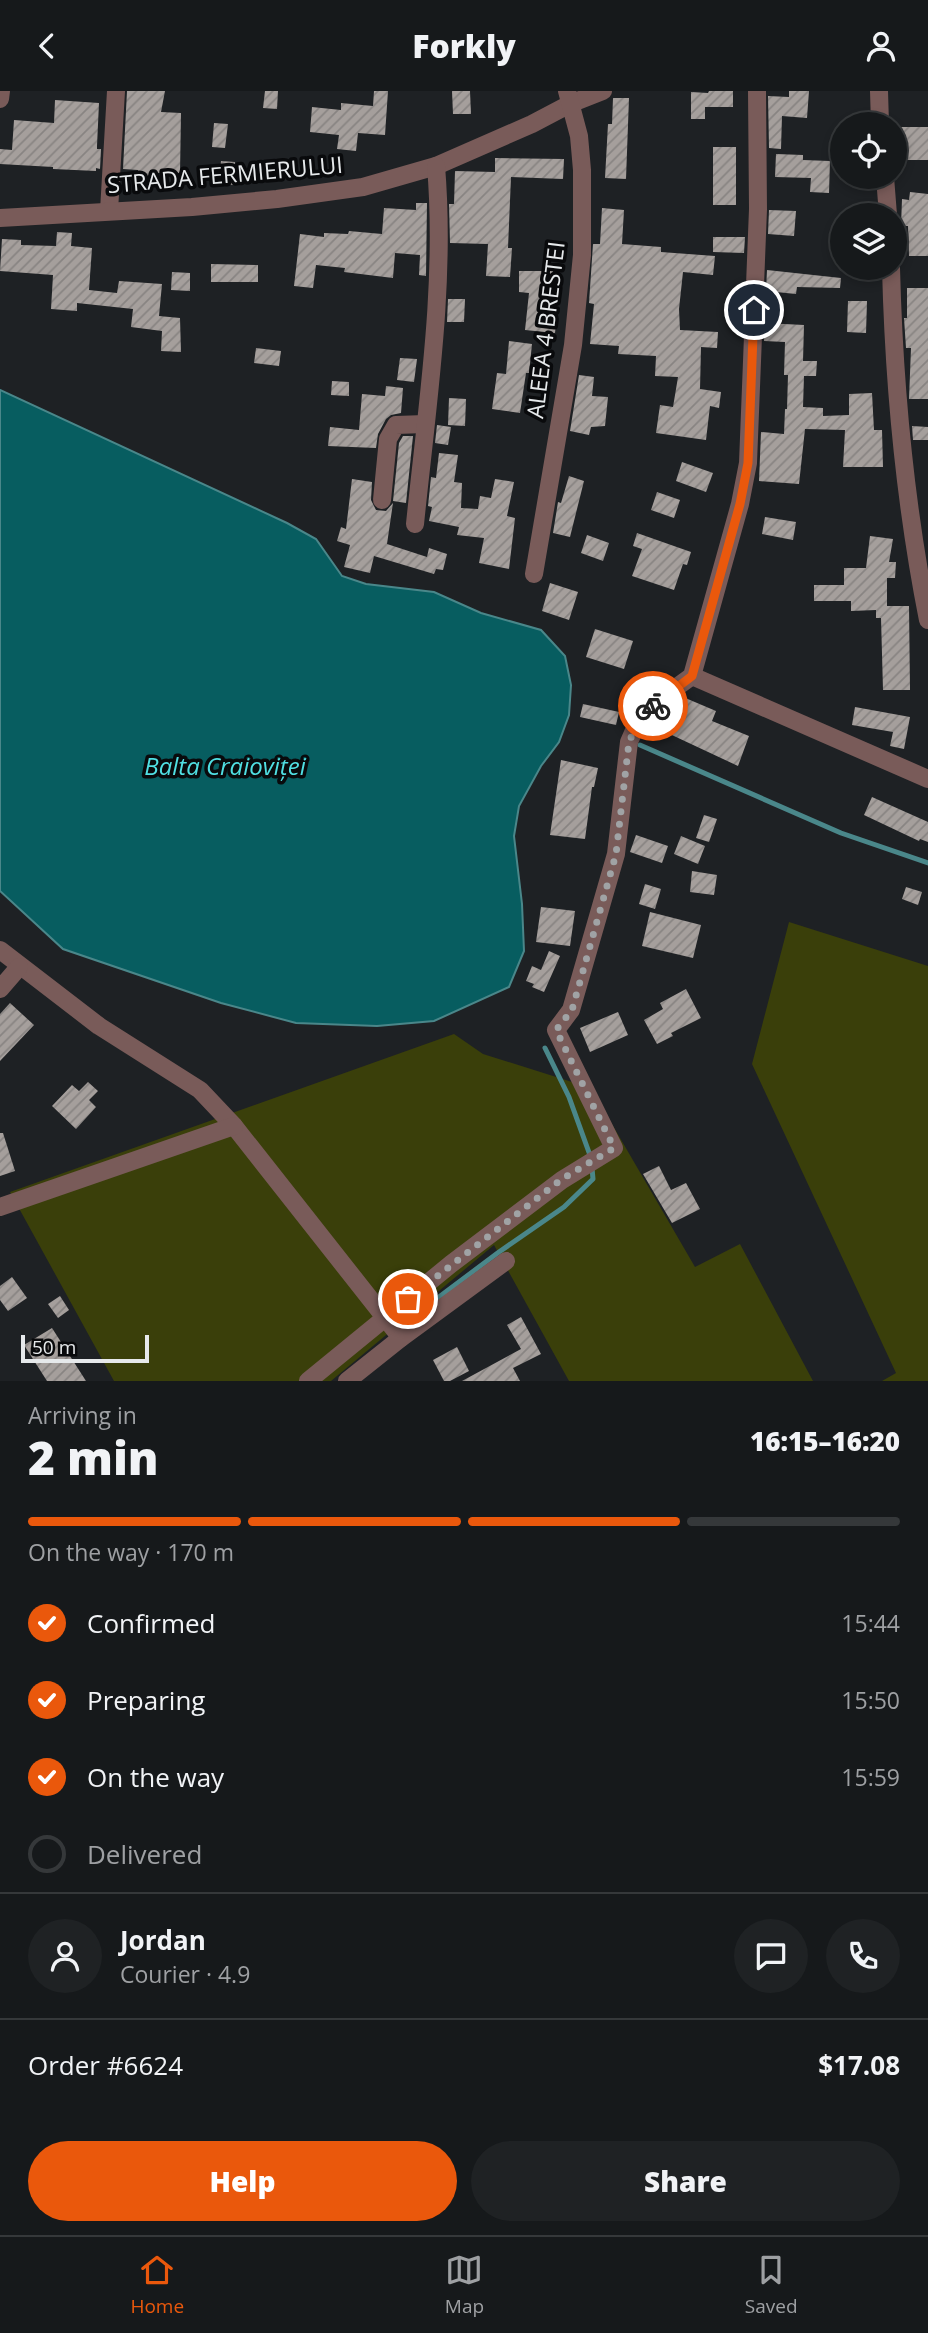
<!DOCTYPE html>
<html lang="en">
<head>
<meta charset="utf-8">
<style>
	body { margin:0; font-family:"Open Sans",sans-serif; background:#1f2224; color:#f1f3f6; height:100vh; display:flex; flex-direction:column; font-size:26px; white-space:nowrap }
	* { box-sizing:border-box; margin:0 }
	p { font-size:23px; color:#9ea0a3 }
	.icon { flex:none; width:38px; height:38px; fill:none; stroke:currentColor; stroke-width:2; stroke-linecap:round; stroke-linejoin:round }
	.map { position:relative; height:1290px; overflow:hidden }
	.drawer { display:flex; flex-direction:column; background:#16191b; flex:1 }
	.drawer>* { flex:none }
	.controls { position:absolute; left:830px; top:21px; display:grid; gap:14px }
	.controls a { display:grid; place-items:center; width:77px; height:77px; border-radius:50%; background:#16191b; box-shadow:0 4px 10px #0003,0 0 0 2px #35383a; font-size:35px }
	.scale { position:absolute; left:21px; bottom:18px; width:128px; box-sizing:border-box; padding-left:7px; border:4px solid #e6e9eb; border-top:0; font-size:19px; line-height:24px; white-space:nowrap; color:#e6e9eb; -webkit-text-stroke:5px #090a0c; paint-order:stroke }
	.pin { position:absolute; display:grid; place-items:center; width:60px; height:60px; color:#fff; margin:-30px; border:4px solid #fff; border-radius:50%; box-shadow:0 2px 7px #0007 }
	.courier { position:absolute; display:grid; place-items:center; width:70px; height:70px; margin:-35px; border:5px solid #ea580c; border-radius:50%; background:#fff; color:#222; box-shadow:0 2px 9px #0007 }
	.headline em { font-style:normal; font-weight:800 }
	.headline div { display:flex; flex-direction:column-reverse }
	.headline { display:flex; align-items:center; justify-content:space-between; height:119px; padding:0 28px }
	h1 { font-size:46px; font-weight:800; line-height:52px }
	.bar { display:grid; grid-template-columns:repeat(4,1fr); gap:10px 7px; align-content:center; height:84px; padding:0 28px }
	.bar i { height:9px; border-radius:5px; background:#35383a }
	.bar .on { background:#ea580c }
	.bar p { grid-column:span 4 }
	.line { display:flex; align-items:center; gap:18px; padding:0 28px; border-top:2px solid #35383a }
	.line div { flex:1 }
	.round { display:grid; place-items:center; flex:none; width:74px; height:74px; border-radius:37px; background:#1f2224 }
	ol { padding:0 28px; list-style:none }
	li { display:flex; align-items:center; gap:21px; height:77px }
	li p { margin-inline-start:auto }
	li .icon { padding:7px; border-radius:50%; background:#ea580c; color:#fff; stroke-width:4 }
	li:last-child { color:#9ea0a3 }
	li i { width:38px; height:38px; border:4px solid #35383a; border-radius:50% }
	.primary-button { display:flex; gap:14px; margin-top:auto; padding:14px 28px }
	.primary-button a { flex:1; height:80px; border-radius:42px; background:#ea580c; color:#fff; font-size:28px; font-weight:800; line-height:80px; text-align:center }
	.primary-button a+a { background:#1f2224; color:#f1f3f6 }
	header { display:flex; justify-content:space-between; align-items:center; height:91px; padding:0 28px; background:#16191b; font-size:32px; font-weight:800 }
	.dock { display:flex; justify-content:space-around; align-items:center; height:98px; border-top:2px solid #35383a; background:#16191b; font-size:19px; color:#9ea0a3 }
	.dock a { display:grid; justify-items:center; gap:4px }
	.dock .on { color:#ea580c }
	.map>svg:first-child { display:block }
	.green { fill:#3a3f0a }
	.water { fill:#075d60; stroke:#4a878a; stroke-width:2 }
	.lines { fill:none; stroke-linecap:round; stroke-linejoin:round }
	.stream { stroke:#4a878a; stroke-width:5 }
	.building { fill:url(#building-hatch) }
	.minor { stroke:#795b59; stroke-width:18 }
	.done { stroke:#a0a3a5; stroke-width:7; stroke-dasharray:0 12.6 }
	.route { stroke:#ea580c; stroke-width:9 }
	.labels { text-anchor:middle; stroke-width:7; stroke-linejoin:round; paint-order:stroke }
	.street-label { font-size:23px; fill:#e6e9eb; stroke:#090a0c }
	.water-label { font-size:24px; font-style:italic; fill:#50dfe3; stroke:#090a0c }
</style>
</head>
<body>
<header><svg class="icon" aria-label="back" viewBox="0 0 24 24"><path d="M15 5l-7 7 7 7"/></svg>Forkly<svg class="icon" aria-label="person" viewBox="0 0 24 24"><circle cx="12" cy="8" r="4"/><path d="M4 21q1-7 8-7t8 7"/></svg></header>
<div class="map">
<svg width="928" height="1290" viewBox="0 0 928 1290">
	<defs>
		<pattern id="building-hatch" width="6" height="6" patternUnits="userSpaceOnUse" patternTransform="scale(1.75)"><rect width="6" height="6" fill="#a59f9c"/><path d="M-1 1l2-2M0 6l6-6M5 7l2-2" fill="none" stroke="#888482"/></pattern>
	</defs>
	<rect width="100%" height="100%" fill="#1e2124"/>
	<g class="green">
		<polygon points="789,831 928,875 928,1290 882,1290 896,1282 752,973"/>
		<polygon points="454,943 483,963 591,997 695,1176 740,1153 813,1290 569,1290 494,1154 331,1290 114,1290 10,1101"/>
	</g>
	<polygon class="water" points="0,299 287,432 316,448 342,485 366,493 434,501 481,522 541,539 565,565 571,594 569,624 559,651 541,675 519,715 514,745 522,813 524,860 509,896 434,930 377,935 296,932 221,912 63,858 0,800"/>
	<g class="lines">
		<g class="stream">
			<polyline points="640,654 841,742 928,772"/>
			<polyline points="545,957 569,1006 591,1067"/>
			<polyline points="407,1230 499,1161 564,1116 593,1088 592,1077"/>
		</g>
	</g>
	<g class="building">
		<polygon points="127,0 165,0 161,21 181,22 180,82 157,82 157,86 138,85 138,79 123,78"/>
		<polygon points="265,0 278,0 277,18 263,17"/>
		<polygon points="374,0 388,0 385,44 358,42 356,60 337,58 339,44 310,41 312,16 341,19 341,12 373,15"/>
		<polygon points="452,0 470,0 471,23 453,23"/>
		<polygon points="709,0 733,0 733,16 705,16 705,28 691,28 691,1 708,2"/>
		<polygon points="789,0 809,0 807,27 782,25 781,58 769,57 768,5 789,6"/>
		<polygon points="613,7 629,7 626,88 605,87 608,33 612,33"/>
		<polygon points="55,9 99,12 97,55 97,58 101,58 100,78 96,77 96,80 53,78 53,76 0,73 0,58 12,59 14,29 54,32"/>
		<polygon points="214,32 228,33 225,57 212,56"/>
		<rect x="900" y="36" width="28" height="33"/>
		<rect x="713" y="56" width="23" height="58"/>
		<polygon points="776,63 803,64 803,69 830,70 829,102 810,101 811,87 775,86"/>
		<polygon points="495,67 564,68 563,88 511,86 508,157 512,157 510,186 486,185 488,153 450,152 449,113 454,113 455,80 495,81"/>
		<polygon points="221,70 235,71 233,94 218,93"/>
		<polygon points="910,101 928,103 928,165 909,165 908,135 901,135 902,108 909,109"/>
		<polygon points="416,112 427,112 426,185 419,184 420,164 395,162 393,187 344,181 345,177 316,174 313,197 294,195 300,143 324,146 324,142 348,143 349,140 382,143 384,117 416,119"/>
		<polygon points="602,117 624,119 622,153 661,156 661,161 715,165 713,184 683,181 679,218 680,239 718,241 717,257 701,256 700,298 721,301 719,317 710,315 706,349 656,342 660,314 673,316 678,286 655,285 656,265 618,263 619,255 590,253 594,213 589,212 593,153 600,153"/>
		<polygon points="769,119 796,120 794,145 768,143"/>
		<polygon points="57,141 72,142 71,155 92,157 89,199 117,202 119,190 162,193 159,225 180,227 181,261 161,260 162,240 131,236 133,218 77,212 77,220 51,218 53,184 0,180 2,148 21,149 21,154 56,155"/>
		<polygon points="713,146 745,146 744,162 713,161"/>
		<polygon points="211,173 258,174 258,191 211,191"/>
		<polygon points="767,179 841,187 840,197 797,196 796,203 766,200"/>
		<polygon points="519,180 553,180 552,222 557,223 555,242 525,239 529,202 519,201"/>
		<polygon points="172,181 190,182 190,200 171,199"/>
		<polygon points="907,197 928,197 928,308 909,308 911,257 906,257 904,227 907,227"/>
		<polygon points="448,208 465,208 464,231 447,231"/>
		<polygon points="848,210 867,210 866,242 847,241"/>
		<polygon points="765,232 804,234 803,270 817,270 816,285 804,285 803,316 823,317 823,325 849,324 849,303 872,302 874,339 882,339 883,376 843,376 845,339 805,338 799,393 759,390 761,341 784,343 785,318 787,318 788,284 784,284 785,251 764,250"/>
		<polygon points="509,250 532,253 529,282 526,282 520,322 492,318 497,282 506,283"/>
		<polygon points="256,257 281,260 279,275 254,272"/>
		<polygon points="400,267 417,268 414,291 397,289"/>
		<polygon points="579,284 594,286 592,305 608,306 605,335 591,336 589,344 570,340"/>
		<polygon points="332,290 349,291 349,305 331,304"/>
		<polygon points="386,295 403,297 401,322 391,324 386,328 378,343 376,357 328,355 330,336 359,339 362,303 385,305"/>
		<polygon points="449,307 466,308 465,335 448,334"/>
		<polygon points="437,334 451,336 448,354 435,352"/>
		<polygon points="912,335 928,336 928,349 913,349"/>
		<polygon points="403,345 413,345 406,412 393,410 399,352"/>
		<polygon points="439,362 458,364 454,391 462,392 461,417 478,418 480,405 491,407 495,388 514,391 507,425 515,427 509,478 479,472 484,447 457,444 459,436 429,430 432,416 428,415 431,386 436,387"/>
		<polygon points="682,371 713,382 706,401 676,390"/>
		<polygon points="569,385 584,390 570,446 553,442 558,411 561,412"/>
		<polygon points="352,388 372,391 371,409 376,419 386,420 393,412 387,453 427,466 429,457 447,463 443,479 436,478 434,483 374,465 370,482 344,476 350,454 337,450 341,436 346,438"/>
		<polygon points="657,401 680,409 674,427 651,419"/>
		<polygon points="765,426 796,431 793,449 762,443"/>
		<polygon points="637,442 691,461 687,474 683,473 674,499 632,485 642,458 633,455"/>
		<polygon points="587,444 609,452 603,470 581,462"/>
		<polygon points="870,445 893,448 889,471 896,471 895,487 887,487 887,515 909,515 910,599 883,599 881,527 876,527 876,519 851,520 851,510 814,510 814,494 844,494 844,477 866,477"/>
		<polygon points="550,492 578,501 569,529 542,520"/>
		<polygon points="595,538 633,550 624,578 586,566"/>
		<polygon points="683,606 716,620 712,630 749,645 738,675 659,638 669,616"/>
		<polygon points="583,613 619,621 616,634 580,626"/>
		<polygon points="855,616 910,626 904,658 890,655 893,641 852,634"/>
		<polygon points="561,669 598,677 594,696 592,696 585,748 550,744"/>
		<polygon points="872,706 928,731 928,751 920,748 919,750 864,724"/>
		<polygon points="704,724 717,728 709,751 696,747"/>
		<polygon points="636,744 668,755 662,772 630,761"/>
		<polygon points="681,745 705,755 698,773 674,763"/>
		<polygon points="692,780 717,784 714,804 690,801"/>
		<polygon points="645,793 661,798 655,818 639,813"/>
		<polygon points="906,796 922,801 918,814 902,808"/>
		<polygon points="541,816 575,820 570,855 536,851"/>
		<polygon points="650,821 701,834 693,867 642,855"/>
		<polygon points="549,860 560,865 544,901 532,896 534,893 526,890 532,875 541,879"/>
		<polygon points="686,898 701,927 671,942 673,945 657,953 644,929 663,918 660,912"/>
		<polygon points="10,912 34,934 0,970 0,923"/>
		<polygon points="618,921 628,944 590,961 580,937"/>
		<polygon points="88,991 98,1000 89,1009 96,1016 76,1038 52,1015 72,994 79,1000"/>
		<polygon points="0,1042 3,1042 15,1080 0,1085"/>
		<polygon points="659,1075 671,1099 686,1092 700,1118 672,1132 643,1083"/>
		<polygon points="12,1186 27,1207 8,1220 0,1209 0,1195"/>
		<polygon points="60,1205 69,1219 58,1227 48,1213"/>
		<polygon points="521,1226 541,1263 513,1277 520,1290 462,1290 521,1258 507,1234"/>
		<polygon points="52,1237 86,1290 47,1290 24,1254"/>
		<polygon points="457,1256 469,1280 450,1290 444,1290 433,1269"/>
	</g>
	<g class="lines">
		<g class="minor">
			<polyline points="879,0 880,33"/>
			<polyline points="0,8 1,0"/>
			<polyline points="885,86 888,124"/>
			<polyline points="109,120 116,0"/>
			<polyline points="0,127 192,116 277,108 363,96 436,75 532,33 570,13 603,0"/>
			<path d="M891,177c3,118 14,236 37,352"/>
			<polyline points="382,409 388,348 396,334 425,333"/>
			<path d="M415,433c12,-119 31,-239 21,-358"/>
			<polyline points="534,483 573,254 582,164 582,79 579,45 567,0"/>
			<polyline points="692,585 928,688"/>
			<polyline points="0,859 99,935 200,999 234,1035 401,1247"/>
			<polyline points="0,898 19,876"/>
			<polyline points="0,1116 234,1035"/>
			<polyline points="308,1290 451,1173 562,1089 614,1057 556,939 571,919 616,763 629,651 639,628 659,609 692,585 740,413 748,372 758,118 757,0"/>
			<polyline points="347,1290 401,1247 506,1170"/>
		</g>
	</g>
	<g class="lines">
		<polyline class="done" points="408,1208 562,1088 614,1057 556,939 572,919 616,763 629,651 639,628 653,615"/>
		<polyline class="route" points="653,615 692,585 740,413 748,372 754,219"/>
	</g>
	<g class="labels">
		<g class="street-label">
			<text transform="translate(225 84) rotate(-5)" y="8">STRADA FERMIERULUI</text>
			<text transform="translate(546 239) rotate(-83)" y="8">ALEEA 4 BRESTEI</text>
		</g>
		<g class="water-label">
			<text x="225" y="684">Balta Craioviței</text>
		</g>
	</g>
</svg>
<div class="controls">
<a><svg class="icon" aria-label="locate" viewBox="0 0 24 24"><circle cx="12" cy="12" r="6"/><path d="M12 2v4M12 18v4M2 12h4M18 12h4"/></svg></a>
<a><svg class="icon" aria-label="layers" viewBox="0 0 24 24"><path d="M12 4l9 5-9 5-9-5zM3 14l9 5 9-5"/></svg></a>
</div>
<div class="scale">50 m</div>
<div class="pin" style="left:408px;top:1208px;background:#ea580c"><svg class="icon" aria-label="bag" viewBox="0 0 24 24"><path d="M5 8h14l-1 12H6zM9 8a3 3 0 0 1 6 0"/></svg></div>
<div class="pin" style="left:754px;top:219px;background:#1f2937"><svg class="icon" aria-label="home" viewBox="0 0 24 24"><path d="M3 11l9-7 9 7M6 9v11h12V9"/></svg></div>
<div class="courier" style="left:653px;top:615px"><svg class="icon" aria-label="bike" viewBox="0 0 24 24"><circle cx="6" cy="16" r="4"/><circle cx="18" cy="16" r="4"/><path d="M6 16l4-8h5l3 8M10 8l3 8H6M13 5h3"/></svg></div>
</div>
<section class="drawer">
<div class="headline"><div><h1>2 min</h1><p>Arriving in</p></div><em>16:15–16:20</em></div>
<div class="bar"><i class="on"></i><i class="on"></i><i class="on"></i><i></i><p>On the way · 170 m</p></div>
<ol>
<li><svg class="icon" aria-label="check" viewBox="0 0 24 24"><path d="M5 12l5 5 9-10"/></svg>Confirmed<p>15:44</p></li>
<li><svg class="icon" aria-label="check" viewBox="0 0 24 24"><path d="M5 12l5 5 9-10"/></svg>Preparing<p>15:50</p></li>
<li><svg class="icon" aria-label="check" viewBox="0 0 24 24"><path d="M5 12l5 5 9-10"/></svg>On the way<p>15:59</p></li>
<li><i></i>Delivered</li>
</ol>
<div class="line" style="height:126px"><a class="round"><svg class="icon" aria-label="person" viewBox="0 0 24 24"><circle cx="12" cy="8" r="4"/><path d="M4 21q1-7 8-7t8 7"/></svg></a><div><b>Jordan</b><p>Courier · 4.9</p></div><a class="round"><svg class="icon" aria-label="chat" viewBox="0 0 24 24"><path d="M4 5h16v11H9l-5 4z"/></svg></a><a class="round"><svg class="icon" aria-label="phone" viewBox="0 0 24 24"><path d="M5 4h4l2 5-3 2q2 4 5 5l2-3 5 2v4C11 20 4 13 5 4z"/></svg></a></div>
<div class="line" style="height:91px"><div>Order #6624</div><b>$17.08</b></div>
<div class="primary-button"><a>Help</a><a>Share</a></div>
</section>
<nav class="dock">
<a class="on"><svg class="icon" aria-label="home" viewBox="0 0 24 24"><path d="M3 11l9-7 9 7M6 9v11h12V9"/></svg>Home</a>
<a><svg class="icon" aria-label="map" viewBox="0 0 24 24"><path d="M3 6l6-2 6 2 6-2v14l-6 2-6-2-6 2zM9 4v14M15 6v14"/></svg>Map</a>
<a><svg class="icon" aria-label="saved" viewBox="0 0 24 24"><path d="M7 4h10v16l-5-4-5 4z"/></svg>Saved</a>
</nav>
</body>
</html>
